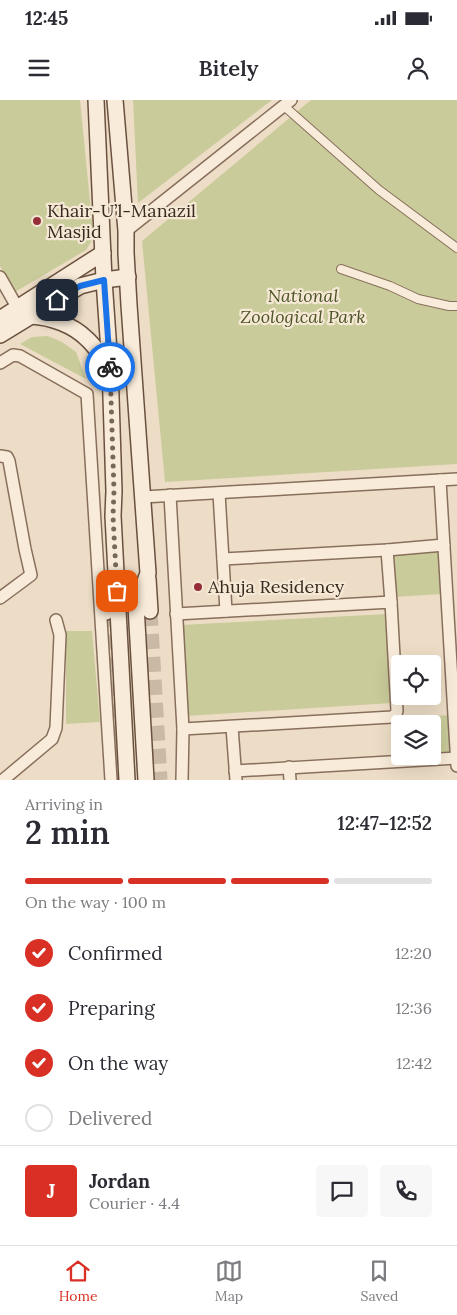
<!DOCTYPE html>
<html lang="en">
<head>
<meta charset="utf-8">
<style>
	body { margin:0; font-family:Lora,serif; background:#f7f7f7; color:#2b2b33; height:100vh; display:flex; flex-direction:column; font-size:19px; white-space:nowrap }
	* { box-sizing:border-box; margin:0 }
	p { font-size:16px; color:#7c7c81 }
	.icon { flex:none; width:28px; height:28px; fill:none; stroke:currentColor; stroke-width:2; stroke-linecap:round; stroke-linejoin:round }
	.map { position:relative; height:680px; overflow:hidden }
	.drawer { display:flex; flex-direction:column; background:#fff; flex:1 }
	.drawer>* { flex:none }
	.controls { position:absolute; left:391px; top:555px; display:grid; gap:10px }
	.controls a { display:grid; place-items:center; width:50px; height:50px; border-radius:5px; background:#fff; box-shadow:0 5px 20px #0002; font-size:25px }
	.pin { position:absolute; display:grid; place-items:center; width:42px; height:42px; color:#fff; margin:-21px; border-radius:10px; box-shadow:0 2px 8px #0006 }
	.courier { position:absolute; display:grid; place-items:center; width:50px; height:50px; margin:-25px; border:4px solid #1a73e8; border-radius:50%; background:#fff; color:#222; box-shadow:0 1px 6px #0007 }
	.headline em { font-style:normal; font-weight:600 }
	.headline div { display:flex; flex-direction:column-reverse }
	.headline { display:flex; align-items:center; justify-content:space-between; height:85px; padding:0 25px }
	h1 { font-size:32px; font-weight:600; line-height:38px }
	.bar { display:grid; grid-template-columns:repeat(4,1fr); gap:8px 5px; align-content:center; height:60px; padding:0 25px }
	.bar i { height:6px; border-radius:4px; background:#e1e1e2 }
	.bar .active { background:#d93025 }
	.bar p { grid-column:span 4 }
	.line { display:flex; align-items:center; gap:12px; padding:0 25px; border-top:1px solid #e1e1e2 }
	.line div { flex:1 }
	.round { display:grid; place-items:center; flex:none; width:52px; height:52px; border-radius:5px; background:#f7f7f7 }
	ol { padding:0 25px; list-style:none }
	li { display:flex; align-items:center; gap:15px; height:55px }
	li p { margin-inline-start:auto }
	li .icon { padding:5px; border-radius:50%; background:#d93025; color:#fff; stroke-width:4 }
	li:last-child { color:#7c7c81 }
	li i { width:28px; height:28px; border:2px solid #e1e1e2; border-radius:50% }
	.status { display:flex; justify-content:space-between; align-items:center; height:35px; padding:0 25px; background:#fff; direction:ltr }
	.status svg { height:14px; fill:currentColor }
	header { display:flex; justify-content:space-between; align-items:center; height:65px; padding:0 25px; background:#fff; font-size:22px; font-weight:600 }
	.tabs { display:flex; justify-content:space-around; align-items:center; height:70px; border-top:1px solid #e1e1e2; background:#fff; font-size:14px; color:#7c7c81 }
	.tabs a { display:grid; justify-items:center; gap:2px }
	.tabs .active { color:#d93025 }
	.map>svg:first-child { display:block }
	.green { fill:#cacb9a }
	.lines { fill:none; stroke-linecap:round; stroke-linejoin:round }
	.secondary-tunnel { stroke:#c9b9a5; stroke-width:15; stroke-dasharray:15 8; stroke-linecap:butt }
	.pedestrian-casing { stroke:#886f5c; stroke-width:10 }
	.minor-casing { stroke:#886f5c; stroke-width:14 }
	.secondary-casing { stroke:#6a503f; stroke-width:18 }
	.pedestrian { stroke:#f8ebd9; stroke-width:8 }
	.minor { stroke:#f8ebd9; stroke-width:11 }
	.secondary { stroke:#f8ebd9; stroke-width:15 }
	.done { stroke:#776859; stroke-width:5; stroke-dasharray:0 9 }
	.route { stroke:#1a73e8; stroke-width:6 }
	.poi-dot { fill:#952e39; stroke:#f5e8d5; stroke-width:2 }
	.labels { text-anchor:middle; stroke-width:4.5; stroke-linejoin:round; paint-order:stroke }
	.poi-label { font-size:18px; fill:#38291f; stroke:#f5e8d5; text-anchor:start }
	.park-label { font-size:18px; font-style:italic; fill:#4d5427; stroke:#f5e8d5 }
</style>
</head>
<body>
<div class="status"><b>12:45</b><svg viewBox="0 0 49 12"><path d="M0 12V9h3v3zM5 12V6h3v6zM10 12V3h3v9zM15 12V0h3v12zM26 1h20v11H26zM47 4h2v5h-2z"/></svg></div>
<header><svg class="icon" aria-label="menu" viewBox="0 0 24 24"><path d="M4 6h16M4 12h16M4 18h16"/></svg>Bitely<svg class="icon" aria-label="person" viewBox="0 0 24 24"><circle cx="12" cy="8" r="4"/><path d="M4 21q1-7 8-7t8 7"/></svg></header>
<div class="map">
<svg width="457" height="680" viewBox="0 0 457 680">
	<rect width="100%" height="100%" fill="#edddc6"/>
	<g class="green">
		<polygon points="0,0 80,0 93,132 91,142 86,150 15,192 0,166"/>
		<polygon points="133,0 272,0 138,103"/>
		<polygon points="311,0 457,0 457,364 165,382 142,141"/>
		<polygon points="48,236 62,242 76,252 86,279 20,244 32,237"/>
		<polygon points="439,450 442,494 394,497 391,454"/>
		<polygon points="388,514 392,603 187,616 181,525"/>
		<polygon points="66,531 92,531 100,622 66,624"/>
		<polygon points="449,615 452,659 432,656 432,624 401,624 401,619"/>
	</g>
	<g class="lines">
		<g class="secondary-tunnel">
			<polyline points="150,511 160,680"/>
			<polyline points="106,512 117,680"/>
		</g>
		<g class="pedestrian-casing">
			<g id="pedestrian">
				<polyline points="284,6 379,90 457,148"/>
				<polyline points="341,169 390,186 418,199 449,206 457,206"/>
			</g>
		</g>
		<g class="minor-casing">
			<g id="minor">
				<polyline points="126,131 291,0"/>
				<polyline points="0,177 21,214"/>
				<polyline points="0,263 13,255 20,256 87,294 111,680"/>
				<polyline points="0,356 7,357 9,361 25,449 31,475 0,498"/>
				<polyline points="440,380 457,666"/>
				<polyline points="219,393 226,511"/>
				<polyline points="170,395 183,629 182,680"/>
				<polyline points="143,397 457,379"/>
				<polyline points="387,450 391,502"/>
				<polyline points="223,459 387,450 444,445"/>
				<polyline points="176,514 391,502 397,611 396,614 392,617 183,629"/>
				<polyline points="232,627 236,680"/>
				<polyline points="289,667 290,680"/>
				<polyline points="235,671 457,658"/>
				<polyline points="3,680 52,639 56,628 60,535 56,520"/>
			</g>
		</g>
		<g class="secondary-casing">
			<g id="secondary">
				<polyline points="96,0 104,180 110,266 114,391 113,416 127,680"/>
				<polyline points="115,0 126,131 126,153 129,205 148,473 136,506 146,680"/>
				<path d="M31,216c20,1 42,9 56,23 9,8 15,19 23,27"/>
				<polyline points="0,219 103,153"/>
				<polyline points="0,235 80,186 104,180 128,177"/>
				<polyline points="148,479 150,511"/>
				<polyline points="106,512 112,487"/>
			</g>
		</g>
		<use href="#pedestrian" class="pedestrian"/>
		<use href="#minor" class="minor"/>
		<use href="#secondary" class="secondary"/>
	</g>
	<g class="lines">
		<polyline class="done" points="110,267 114,391 113,416 117,491"/>
		<polyline class="route" points="57,200 80,186 104,180 110,267"/>
	</g>
	<g class="poi-dot">
		<circle cx="37" cy="121" r="5"/>
		<circle cx="198" cy="487" r="5"/>
	</g>
	<g class="labels">
		<g class="poi-label">
			<text x="47" y="117">Khair-U’l-Manazil<tspan x="47" dy="21">Masjid</tspan></text>
			<text x="208" y="493">Ahuja Residency</text>
		</g>
		<g class="park-label">
			<text x="303" y="202">National<tspan x="303" dy="21">Zoological Park</tspan></text>
		</g>
	</g>
</svg>
<div class="controls">
<a><svg class="icon" aria-label="locate" viewBox="0 0 24 24"><circle cx="12" cy="12" r="6"/><path d="M12 2v4M12 18v4M2 12h4M18 12h4"/></svg></a>
<a><svg class="icon" aria-label="layers" viewBox="0 0 24 24"><path d="M12 4l9 5-9 5-9-5zM3 14l9 5 9-5"/></svg></a>
</div>
<div class="pin" style="left:117px;top:491px;background:#ea580c"><svg class="icon" aria-label="bag" viewBox="0 0 24 24"><path d="M5 8h14l-1 12H6zM9 8a3 3 0 0 1 6 0"/></svg></div>
<div class="pin" style="left:57px;top:200px;background:#1f2937"><svg class="icon" aria-label="home" viewBox="0 0 24 24"><path d="M3 11l9-7 9 7M6 9v11h12V9"/></svg></div>
<div class="courier" style="left:110px;top:267px"><svg class="icon" aria-label="bike" viewBox="0 0 24 24"><circle cx="6" cy="16" r="4"/><circle cx="18" cy="16" r="4"/><path d="M6 16l4-8h5l3 8M10 8l3 8H6M13 5h3"/></svg></div>
</div>
<section class="drawer">
<div class="headline"><div><h1>2 min</h1><p>Arriving in</p></div><em>12:47–12:52</em></div>
<div class="bar"><i class="active"></i><i class="active"></i><i class="active"></i><i></i><p>On the way · 100 m</p></div>
<ol>
<li><svg class="icon" aria-label="check" viewBox="0 0 24 24"><path d="M5 12l5 5 9-10"/></svg>Confirmed<p>12:20</p></li>
<li><svg class="icon" aria-label="check" viewBox="0 0 24 24"><path d="M5 12l5 5 9-10"/></svg>Preparing<p>12:36</p></li>
<li><svg class="icon" aria-label="check" viewBox="0 0 24 24"><path d="M5 12l5 5 9-10"/></svg>On the way<p>12:42</p></li>
<li><i></i>Delivered</li>
</ol>
<div class="line" style="height:90px"><b class="round" style="background:#d93025;color:#fff">J</b><div><b>Jordan</b><p>Courier · 4.4</p></div><a class="round"><svg class="icon" aria-label="chat" viewBox="0 0 24 24"><path d="M4 5h16v11H9l-5 4z"/></svg></a><a class="round"><svg class="icon" aria-label="phone" viewBox="0 0 24 24"><path d="M5 4h4l2 5-3 2q2 4 5 5l2-3 5 2v4C11 20 4 13 5 4z"/></svg></a></div>
</section>
<nav class="tabs">
<a class="active"><svg class="icon" aria-label="home" viewBox="0 0 24 24"><path d="M3 11l9-7 9 7M6 9v11h12V9"/></svg>Home</a>
<a><svg class="icon" aria-label="map" viewBox="0 0 24 24"><path d="M3 6l6-2 6 2 6-2v14l-6 2-6-2-6 2zM9 4v14M15 6v14"/></svg>Map</a>
<a><svg class="icon" aria-label="saved" viewBox="0 0 24 24"><path d="M7 4h10v16l-5-4-5 4z"/></svg>Saved</a>
</nav>
</body>
</html>
